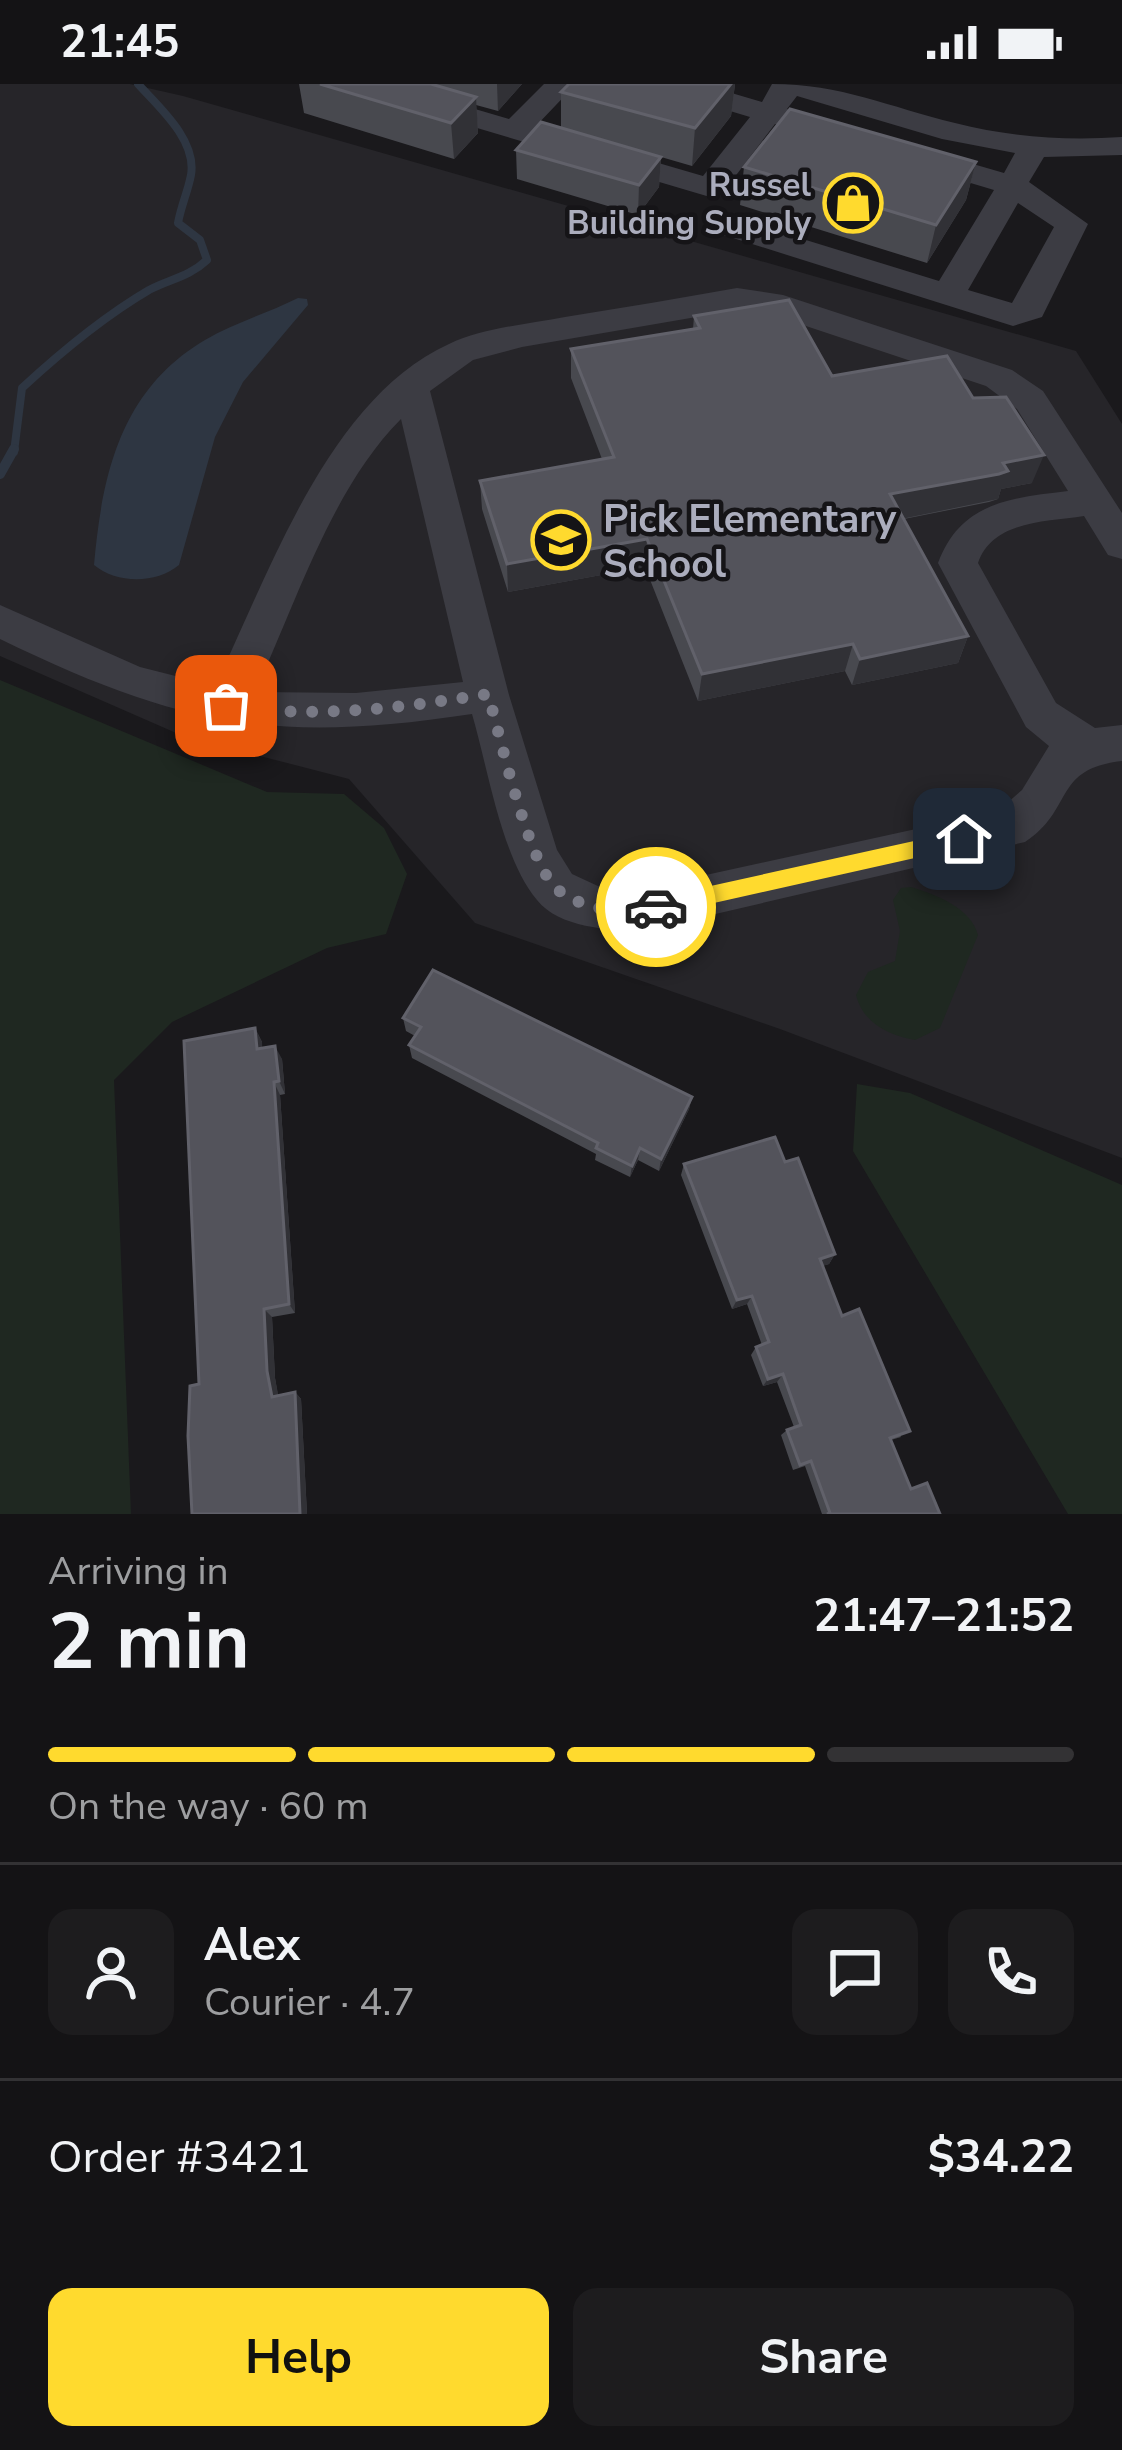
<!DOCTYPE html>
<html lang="en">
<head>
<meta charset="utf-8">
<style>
	body { margin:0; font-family:"Nunito Sans",sans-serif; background:#1d1c1e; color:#f1f3f6; height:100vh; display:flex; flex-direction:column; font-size:45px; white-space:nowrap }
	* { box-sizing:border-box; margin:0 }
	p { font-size:39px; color:#9d9ea0 }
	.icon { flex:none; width:66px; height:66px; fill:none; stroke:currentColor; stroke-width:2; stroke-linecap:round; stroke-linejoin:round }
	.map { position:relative; height:1430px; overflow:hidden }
	.side { display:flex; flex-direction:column; background:#141315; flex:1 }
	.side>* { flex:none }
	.pin { position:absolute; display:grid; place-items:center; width:102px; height:102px; color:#fff; margin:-51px; border-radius:24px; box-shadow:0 6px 18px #0006 }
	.courier { position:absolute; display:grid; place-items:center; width:120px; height:120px; margin:-60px; border:9px solid #ffda2e; border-radius:50%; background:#fff; color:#222; box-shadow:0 3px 15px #0007 }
	.summary em { font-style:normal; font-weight:700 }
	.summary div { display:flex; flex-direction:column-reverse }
	.summary { display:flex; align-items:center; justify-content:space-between; height:204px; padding:0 48px }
	h1 { font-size:78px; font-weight:700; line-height:90px }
	.bar { display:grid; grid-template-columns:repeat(4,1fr); gap:18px 12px; align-content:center; height:144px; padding:0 48px }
	.bar i { height:15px; border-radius:9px; background:#333234 }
	.bar .active { background:#ffda2e }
	.bar p { grid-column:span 4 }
	.line { display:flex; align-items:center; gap:30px; padding:0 48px; border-top:3px solid #333234 }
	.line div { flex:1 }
	.round { display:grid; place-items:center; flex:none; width:126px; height:126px; border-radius:24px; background:#1d1c1e }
	.primary-button { display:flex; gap:24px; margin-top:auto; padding:24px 48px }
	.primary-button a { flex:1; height:138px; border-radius:24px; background:#ffda2e; color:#111; font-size:48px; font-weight:700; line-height:138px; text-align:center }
	.primary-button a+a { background:#1d1c1e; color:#f1f3f6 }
	.status { display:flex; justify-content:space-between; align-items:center; height:84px; padding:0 60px; background:#141315; direction:ltr }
	.status svg { height:33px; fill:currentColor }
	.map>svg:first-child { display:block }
	.built { fill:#262529 }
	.green { fill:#1f2821 }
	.water { fill:#2e3642 }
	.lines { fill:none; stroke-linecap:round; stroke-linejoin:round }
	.stream-far1 { stroke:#2e3642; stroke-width:8 }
	.stream { stroke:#2e3642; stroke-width:10 }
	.minor { fill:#3c3c43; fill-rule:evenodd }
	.wall { fill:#48494f }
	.shaded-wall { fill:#313136 }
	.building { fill:#53535b; stroke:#61616a; stroke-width:3 }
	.route { fill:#ffda2e }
	.done { stroke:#787985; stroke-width:12; stroke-dasharray:0 21.6 }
	.labels { text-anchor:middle; stroke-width:9; stroke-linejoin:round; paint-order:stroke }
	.far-poi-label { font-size:33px; font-weight:bold; fill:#abadbd; stroke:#151417; text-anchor:end }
	.poi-label { font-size:39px; font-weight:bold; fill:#abadbd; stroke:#151417; text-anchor:start }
</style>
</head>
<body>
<div class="status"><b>21:45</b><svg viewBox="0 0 49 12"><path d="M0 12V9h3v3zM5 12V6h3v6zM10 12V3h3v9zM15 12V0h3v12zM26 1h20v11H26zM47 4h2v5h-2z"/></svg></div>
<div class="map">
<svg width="1122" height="1430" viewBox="0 0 1122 1430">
	<rect width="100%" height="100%" fill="#1a191c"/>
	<polygon class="built" points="0,0 130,0 183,12 1076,267 1122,340 1122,1074 780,945 475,839 349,695 183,652 0,572"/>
	<g class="green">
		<polygon points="0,596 267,708 344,710 384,744 407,790 386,850 327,864 172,938 114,996 131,1430 0,1430"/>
		<path d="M911,803c26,8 60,21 67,48l-38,93 -25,12c-27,-5 -52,-17 -59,-45l12,-23 27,-11 5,-30 -7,-31 8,-12z"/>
		<polygon points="857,1000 910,1009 1122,1101 1122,1430 1068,1430 853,1067"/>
	</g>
	<path class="water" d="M298,214l9,1 1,6 -65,77 -28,55 -36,128c-23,19 -62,19 -85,0 8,-89 26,-175 111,-225 29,-17 63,-27 93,-42z"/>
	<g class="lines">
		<path class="stream-far1" d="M14,368l8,-64c39,-36 81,-71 127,-98 21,-11 40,-13 58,-30l-7,-20 -22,-17c3,-17 10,-32 13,-48 6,-35 -32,-68 -53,-91"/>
		<polyline class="stream" points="0,390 14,365"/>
		<g class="minor">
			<path d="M344,0h46l119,35 35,-35h32l-41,43 168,49 47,-59 -90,-27 -5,-6h46l61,18 10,-18c69,0 117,23 183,39 55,14 110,18 167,14v18l-78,2 -15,25 59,42 -46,93 -29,9 -299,-94 -5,-7 16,-10 214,66 55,-91 -87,-26 -4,-7 15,-9 86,25 11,-20 -73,-14 -145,-43 -10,13 67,20 4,6 -4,6 -11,3 -68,-20 -54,71 -11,2 -361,-107zM1018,119l36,24 -42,76 -44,-13z"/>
			<path d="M737,204l46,7 229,75 31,21 79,122v46l-14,-4 -24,-39c-38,6 -91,4 -106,47l78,140 39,25 27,-3v36c-70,8 -47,48 -97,81l-383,89c-33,-1 -83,-3 -105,-31 -36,-43 -49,-132 -65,-186 -198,30 -293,12 -472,-75v-34l140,62 75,19c54,-112 113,-287 234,-342 34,-16 79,-20 116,-27 57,-9 115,-19 172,-29zM737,226l30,3 219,73 31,23 51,82c-58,7 -107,11 -130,72l88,164 23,19 -27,44 -24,21 -356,78 -42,-2 -28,-13 -15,-24 -48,-155 -79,-304 43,-31 49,-13zM401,335l62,263 -107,11 -101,-1c41,-89 77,-204 146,-273z"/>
		</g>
	</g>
	<g class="wall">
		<polygon points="299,0 522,0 498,27 476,21 478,49 454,75 304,29"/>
		<polygon points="569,0 735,0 731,32 692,82 661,73 659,103 638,131 517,95 516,66 561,44 561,8"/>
		<polygon points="976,78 966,116 927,179 740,121 744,83"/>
		<polygon points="694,232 832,292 973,314 1032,399 1001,405 998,415 989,418 904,435 968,552 958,579 852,601 845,587 698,617 645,483 508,508 482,425 480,397 602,375 571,294 571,265 693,245"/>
		<polygon points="403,934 692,1013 689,1025 659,1087 638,1076 630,1093 595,1076 596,1070 412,974 409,961 415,952 406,947"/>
		<polygon points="255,944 262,958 262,964 282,975 285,1010 280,1011 295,1229 272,1233 275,1294 278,1312 295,1308 301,1315 307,1430 192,1430"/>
		<polygon points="785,1078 835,1170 829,1180 822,1182 842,1232 901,1353 891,1356 911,1405 940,1430 822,1430 805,1382 793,1386 781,1351 787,1346 794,1343 777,1298 763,1302 751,1271 756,1263 762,1261 747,1220 732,1225 681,1091 684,1080"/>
	</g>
	<g class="shaded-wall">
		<polygon points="497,0 522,0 498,27"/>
		<polygon points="731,0 735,0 731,32 692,82 695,44"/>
		<polygon points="476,13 478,49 454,75 451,39"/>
		<polygon points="661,73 659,103 638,131 639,101"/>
		<polygon points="976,78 966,116 927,179 936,141"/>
		<polygon points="1044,371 1032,399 1001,405 998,415 882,439 890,410 1003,379"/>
		<polygon points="647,455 645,483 508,508 507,480"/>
		<polygon points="968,552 958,579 852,601 860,575"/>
		<polygon points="853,560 845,587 698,617 702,590"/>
		<polygon points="255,944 262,958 263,978 257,965"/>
		<polygon points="275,962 282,975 285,1010 279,997"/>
		<polygon points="274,998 280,1011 295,1229 289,1220"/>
		<polygon points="692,1013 689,1025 659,1087 661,1075"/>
		<polygon points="640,1064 638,1076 630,1093 632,1082"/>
		<polygon points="835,1170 829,1180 813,1185 820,1175"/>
		<polygon points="752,1212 747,1220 732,1225 737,1216"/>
		<polygon points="264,1225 272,1233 275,1294 280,1320 272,1313 267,1287"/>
		<polygon points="783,1290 777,1298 763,1302 768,1295"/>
		<polygon points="295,1308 301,1315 307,1430 300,1430"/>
	</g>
	<g class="building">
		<polygon points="320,0 431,0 476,13 451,39"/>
		<polygon points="569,0 731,0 695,44 561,8"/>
		<polygon points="790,25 976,78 936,141 744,83"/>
		<polygon points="541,38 661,73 639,101 516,66"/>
		<polygon points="789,216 832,292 947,272 973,314 1006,313 1044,371 1003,379 1008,387 999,390 890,410 968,552 860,575 853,560 702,590 647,455 507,480 480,397 614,373 571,265 700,244 694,232"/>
		<polygon points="433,886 692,1013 661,1075 640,1064 632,1082 596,1064 598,1059 409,961 421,943 403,934"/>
		<polygon points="255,944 257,965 275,962 279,997 274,998 289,1220 264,1225 267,1287 272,1313 295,1308 300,1430 192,1430 188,1352 190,1302 199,1300 184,957"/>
		<polygon points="775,1053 785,1078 798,1074 835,1170 820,1175 842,1232 859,1225 910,1347 890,1354 911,1405 927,1399 940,1430 827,1430 830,1429 811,1377 800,1381 787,1346 801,1341 783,1290 768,1295 756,1263 769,1258 752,1212 737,1216 684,1080"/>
	</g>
	<polygon class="route" points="964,746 974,755 964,763 656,832 646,823 656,814"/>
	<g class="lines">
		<path class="done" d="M226,622c90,13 174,2 262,-12 12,41 41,172 69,195 26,22 68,25 99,18"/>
	</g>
	<defs>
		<g id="shop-ring" transform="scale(3)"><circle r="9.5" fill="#151417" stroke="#ffda2e" stroke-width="1.5"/><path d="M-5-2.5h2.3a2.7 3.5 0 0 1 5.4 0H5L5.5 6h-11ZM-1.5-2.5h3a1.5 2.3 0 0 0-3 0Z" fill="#ffda2e"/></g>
		<g id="school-ring" transform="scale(3)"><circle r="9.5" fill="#151417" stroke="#ffda2e" stroke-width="1.5"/><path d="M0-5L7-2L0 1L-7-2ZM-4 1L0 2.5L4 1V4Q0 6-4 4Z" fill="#ffda2e"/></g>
	</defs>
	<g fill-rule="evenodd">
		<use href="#shop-ring" x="853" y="119"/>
		<use href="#school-ring" x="561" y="456"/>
	</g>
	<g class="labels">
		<g class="far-poi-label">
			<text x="811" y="112">Russel<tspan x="811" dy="38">Building Supply</tspan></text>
		</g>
		<g class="poi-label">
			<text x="603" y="448">Pick Elementary<tspan x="603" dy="45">School</tspan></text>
		</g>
	</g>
</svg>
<div class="pin" style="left:226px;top:622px;background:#ea580c"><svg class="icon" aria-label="bag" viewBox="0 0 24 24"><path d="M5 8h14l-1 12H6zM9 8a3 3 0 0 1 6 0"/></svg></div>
<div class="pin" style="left:964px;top:755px;background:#1f2937"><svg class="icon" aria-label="home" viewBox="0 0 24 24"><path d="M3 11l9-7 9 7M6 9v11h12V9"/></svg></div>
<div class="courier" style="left:656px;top:823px"><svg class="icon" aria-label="car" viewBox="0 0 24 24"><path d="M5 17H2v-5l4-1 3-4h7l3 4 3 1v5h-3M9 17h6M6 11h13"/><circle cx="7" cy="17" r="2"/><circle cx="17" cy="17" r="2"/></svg></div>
</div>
<section class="side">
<div class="summary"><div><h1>2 min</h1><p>Arriving in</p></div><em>21:47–21:52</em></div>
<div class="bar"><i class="active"></i><i class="active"></i><i class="active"></i><i></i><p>On the way · 60 m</p></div>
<div class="line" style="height:216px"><a class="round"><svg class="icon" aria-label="person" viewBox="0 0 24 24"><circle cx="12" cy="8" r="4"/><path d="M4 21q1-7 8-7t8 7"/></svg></a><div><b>Alex</b><p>Courier · 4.7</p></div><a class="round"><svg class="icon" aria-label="chat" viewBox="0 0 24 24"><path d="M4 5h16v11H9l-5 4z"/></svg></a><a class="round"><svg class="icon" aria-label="phone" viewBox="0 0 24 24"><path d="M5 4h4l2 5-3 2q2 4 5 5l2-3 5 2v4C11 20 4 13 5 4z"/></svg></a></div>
<div class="line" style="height:156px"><div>Order #3421</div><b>$34.22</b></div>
<div class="primary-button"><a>Help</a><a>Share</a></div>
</section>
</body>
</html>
